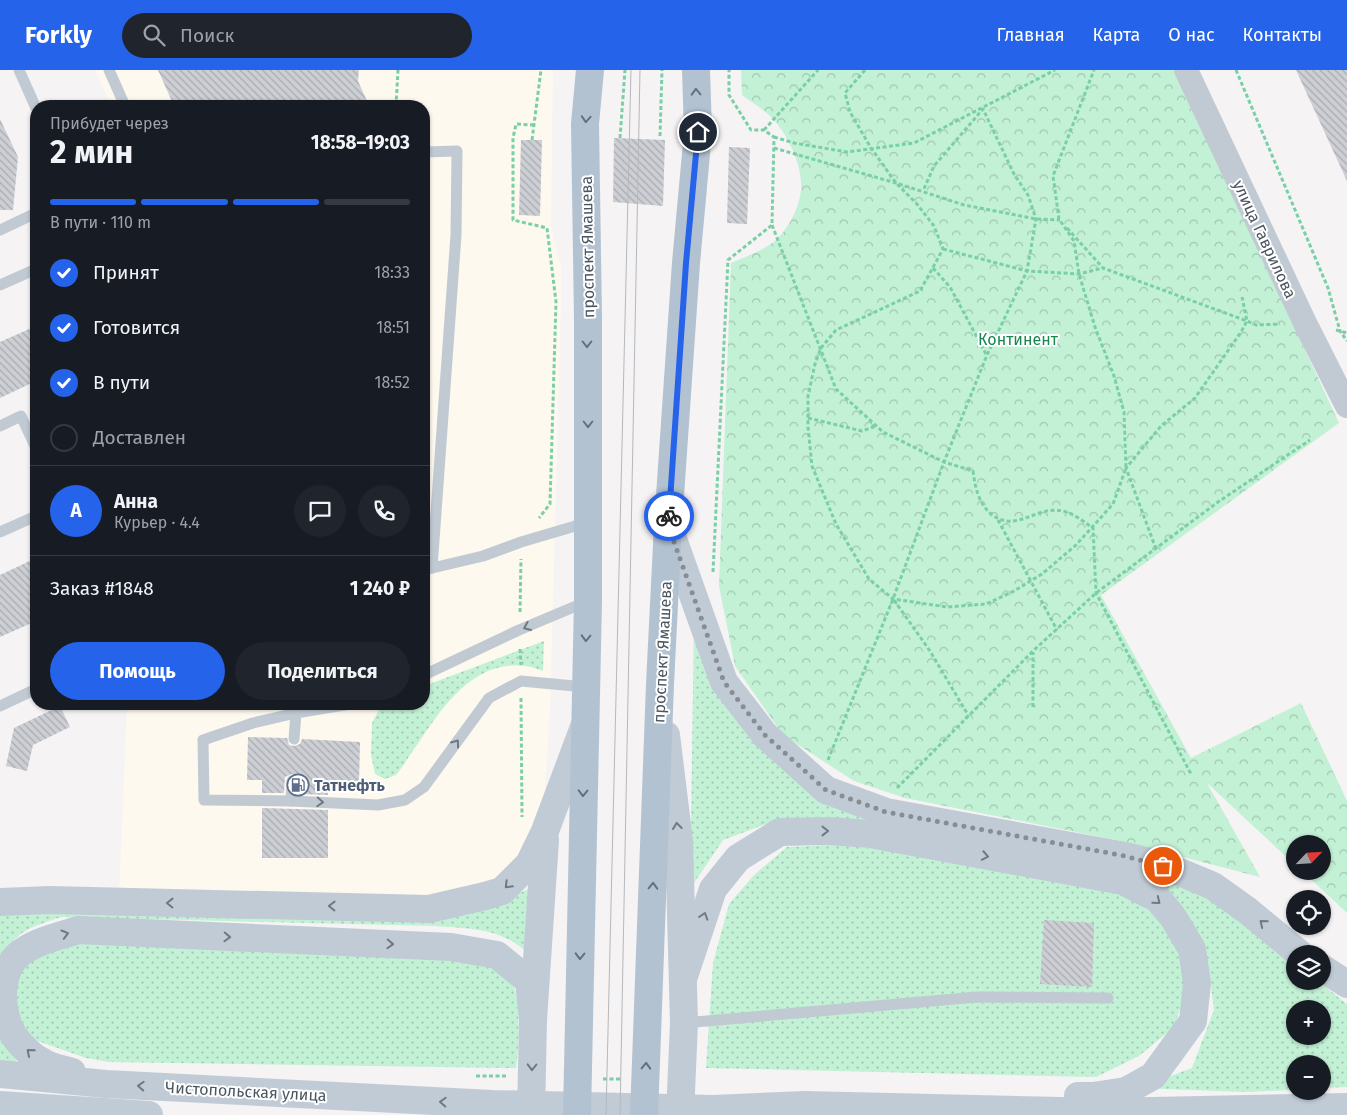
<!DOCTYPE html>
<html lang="ru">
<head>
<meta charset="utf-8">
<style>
	body { margin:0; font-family:"Fira Sans",sans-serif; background:#20242c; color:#f1f3f6; height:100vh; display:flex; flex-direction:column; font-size:19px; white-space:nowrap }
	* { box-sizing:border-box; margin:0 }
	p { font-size:16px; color:#9ea1a6 }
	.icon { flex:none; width:28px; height:28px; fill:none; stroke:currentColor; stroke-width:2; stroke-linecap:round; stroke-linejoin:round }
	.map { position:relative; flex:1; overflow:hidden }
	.details { position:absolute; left:30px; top:30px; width:400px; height:610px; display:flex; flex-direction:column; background:#171b24; border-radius:20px; box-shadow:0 1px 4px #0004 }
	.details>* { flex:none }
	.needle { width:32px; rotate:65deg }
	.buttons { position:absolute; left:1286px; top:765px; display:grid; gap:10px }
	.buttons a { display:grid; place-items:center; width:45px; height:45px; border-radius:50%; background:#171b24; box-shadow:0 1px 4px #0004; font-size:25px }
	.pin { position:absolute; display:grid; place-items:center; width:42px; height:42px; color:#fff; margin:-21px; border:2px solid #fff; border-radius:50%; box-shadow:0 1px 5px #0007 }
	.courier { position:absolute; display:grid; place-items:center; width:50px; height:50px; margin:-25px; border:4px solid #2563eb; border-radius:50%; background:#fff; color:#222; box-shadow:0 1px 6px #0007 }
	.overview em { font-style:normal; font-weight:700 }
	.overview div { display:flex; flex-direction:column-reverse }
	.overview { display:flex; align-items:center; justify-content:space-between; height:85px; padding:0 20px }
	h1 { font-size:32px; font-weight:700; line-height:38px }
	.bar { display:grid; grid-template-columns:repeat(4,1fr); gap:8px 5px; align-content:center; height:60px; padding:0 20px }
	.bar i { height:6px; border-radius:4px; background:#363941 }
	.bar .on { background:#2563eb }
	.bar p { grid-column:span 4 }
	.line { display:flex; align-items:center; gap:12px; padding:0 20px; border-top:1px solid #363941 }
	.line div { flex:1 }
	.round { display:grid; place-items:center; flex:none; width:52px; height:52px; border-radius:26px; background:#20242c }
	ol { padding:0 20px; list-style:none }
	li { display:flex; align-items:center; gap:15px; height:55px }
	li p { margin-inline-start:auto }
	li .icon { padding:5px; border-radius:50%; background:#2563eb; color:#fff; stroke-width:4 }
	li:last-child { color:#9ea1a6 }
	li i { width:28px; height:28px; border:2px solid #363941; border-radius:50% }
	.primary-button { display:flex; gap:10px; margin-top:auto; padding:10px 20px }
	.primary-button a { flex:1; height:58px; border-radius:30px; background:#2563eb; color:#fff; font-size:20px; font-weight:700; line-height:58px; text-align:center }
	.primary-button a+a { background:#20242c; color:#f1f3f6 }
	header { display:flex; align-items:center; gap:30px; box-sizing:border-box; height:70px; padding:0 25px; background:#2563eb; color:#fff }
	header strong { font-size:24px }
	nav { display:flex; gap:28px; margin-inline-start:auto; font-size:18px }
	.search { width:350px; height:45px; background:#20242c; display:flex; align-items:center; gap:12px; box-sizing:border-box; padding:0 18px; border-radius:28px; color:#9ea1a6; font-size:19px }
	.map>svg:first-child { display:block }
	.commercial { fill:#fdf9ef }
	.grass { fill:url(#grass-dots); fill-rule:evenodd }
	.park { fill:url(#park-crowns) }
	.building { fill:url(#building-back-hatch) }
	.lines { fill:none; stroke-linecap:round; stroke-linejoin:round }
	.path { stroke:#7ad0a6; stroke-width:3; stroke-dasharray:4 2.5; stroke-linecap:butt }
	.service { stroke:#c1cad2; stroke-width:11 }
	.minor { stroke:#c1cad2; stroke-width:24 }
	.secondary { stroke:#c1cbd6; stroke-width:28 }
	.primary { stroke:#b3c2d1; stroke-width:28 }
	.tram { stroke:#b5b8bd; stroke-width:1 }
	.oneway { stroke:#64717d }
	.oneway2 { stroke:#6e7983 }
	.oneway3 { stroke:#6e7984 }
	.done { stroke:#868d94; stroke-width:5; stroke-dasharray:0 9 }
	.route { stroke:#2563eb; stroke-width:6 }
	.labels { text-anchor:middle; stroke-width:4; stroke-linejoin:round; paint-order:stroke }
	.street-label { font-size:16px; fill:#4a5661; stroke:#fff }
	.park-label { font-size:16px; fill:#17864f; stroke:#fff }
	.service-label { font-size:16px; font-weight:bold; fill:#4e5e75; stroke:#fff; text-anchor:start }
</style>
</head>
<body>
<header>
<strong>Forkly</strong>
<div class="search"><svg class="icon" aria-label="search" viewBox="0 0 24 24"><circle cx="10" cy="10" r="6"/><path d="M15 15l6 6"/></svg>Поиск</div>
<nav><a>Главная</a><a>Карта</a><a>О нас</a><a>Контакты</a></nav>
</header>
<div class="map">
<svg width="1347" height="1045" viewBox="0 0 1347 1045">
	<defs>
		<pattern id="grass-dots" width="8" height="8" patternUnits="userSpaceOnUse" patternTransform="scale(1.25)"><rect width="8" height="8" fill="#c3f1d5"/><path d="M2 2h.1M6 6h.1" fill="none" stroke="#a0c6b0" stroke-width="1.8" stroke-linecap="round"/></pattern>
		<pattern id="park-crowns" width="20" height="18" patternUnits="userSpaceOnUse" patternTransform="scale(1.25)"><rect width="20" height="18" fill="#c3f1d5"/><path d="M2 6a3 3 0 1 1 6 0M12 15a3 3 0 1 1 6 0" fill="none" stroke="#a0c6b0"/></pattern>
		<pattern id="building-back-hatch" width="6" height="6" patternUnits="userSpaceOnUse" patternTransform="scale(1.25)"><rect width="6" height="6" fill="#cdcfd5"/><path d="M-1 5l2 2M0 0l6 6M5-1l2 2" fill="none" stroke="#a8abb0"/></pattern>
	</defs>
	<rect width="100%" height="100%" fill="#f5f3f3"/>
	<polygon class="commercial" points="95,0 553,0 551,155 561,197 561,232 550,643 545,720 541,749 529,781 495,814 435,830 119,823 127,634 424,634 424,36 111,36"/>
	<g class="grass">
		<path d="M694,553l24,73 29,38 38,37 372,104 61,24 77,63v19h23l29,23v83l-24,1 -1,-24h-27v26l-51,2 -106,-4 54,-20 22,-58 -6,-46 -23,-55 -38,-28 -370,-61 -54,20 -33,49zM1295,939h27v27h-27z"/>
		<path d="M544,571l-1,30c-6,-2 -13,-5 -19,-5 -64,-7 -95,67 -128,109l-11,4 -10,-5 -4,-19 1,-32 10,-19h42v-18z"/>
		<polygon points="839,775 888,780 1118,821 1161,848 1182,885 1185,924 1174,957 1139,986 1096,1007 706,998 713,893 729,834 754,805 787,777"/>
		<path d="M533,817l-2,69c-28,-28 -57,-27 -95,-30l-375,-9c-33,11 -41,12 -61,41v-45l488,-6z"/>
		<path d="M79,868l407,24c7,5 17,9 23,15 13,13 10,73 7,91l-407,-6 -23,-4 -51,-18 -12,-16 -6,-16v-32l8,-12z"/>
		<polygon points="0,966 17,992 0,990"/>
	</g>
	<path class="park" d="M741,0h434l164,353 -238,172 90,163 110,-55 46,98v112l-45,-42h20v-27h-27v21l-88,-82 53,94 -139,-36 -216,-43 -51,-17 -71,-46 -48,-69 -16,-80 12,-323c14,-6 37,-14 48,-26 11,-12 21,-31 22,-48 2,-23 -14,-57 -31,-73 -8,-8 -19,-14 -28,-21z"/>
	<g class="building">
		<polygon points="158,0 359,0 358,11 367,31 356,36 174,36"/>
		<polygon points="1296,0 1347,0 1347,111"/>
		<polygon points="0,49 18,87 13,140 0,140"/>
		<polygon points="614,68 665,70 663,136 613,132"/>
		<polygon points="521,70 542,70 540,146 519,145"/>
		<polygon points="729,77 750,78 747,154 727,153"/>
		<polygon points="36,256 36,311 0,328 0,272"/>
		<polygon points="36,488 36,551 0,567 0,505"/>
		<polygon points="60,636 70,657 33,675 27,701 6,696 14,658"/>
		<polygon points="248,667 287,668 289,675 294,676 300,674 302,669 360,672 359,714 328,713 328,725 299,724 299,708 292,704 285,707 284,723 262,723 262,710 247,710"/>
		<polygon points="262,738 328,740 328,788 262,788"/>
		<polygon points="1044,850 1094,853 1092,917 1040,914"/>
	</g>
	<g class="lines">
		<g class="path">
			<polyline points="865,0 845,23 850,42 871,78 896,113 917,134 934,156 943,179 920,221 836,260 821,278 815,294 808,326 808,357 812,396 836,454 869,509 893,529 947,537 986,534 1014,521 1042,504 1076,475 1113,434 1126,398 1124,342 1114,306 1095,257 1079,204 1074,171 1059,149 1053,106 1094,0"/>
			<polyline points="1236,0 1328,218 1340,261 1347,271"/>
			<polyline points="396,36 398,0"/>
			<polyline points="534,55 516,54 513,68 513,150 547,158 556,232 550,434 539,448"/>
			<polyline points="764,60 818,0"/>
			<polyline points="660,66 662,0"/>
			<polyline points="774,67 794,73 847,82 914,73 1055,0"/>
			<polyline points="620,68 625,0"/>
			<polyline points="532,70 541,0"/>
			<polyline points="774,78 896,113 964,135 1036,149 1060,150"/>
			<path d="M772,155l64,164 47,43 61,30 29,9c2,15 5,31 17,42 25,22 45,-8 73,-2 10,2 21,11 30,17l3,65 95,181"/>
			<polyline points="1067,158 1103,198 1247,251 1256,255 1280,254"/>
			<polyline points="943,179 1027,201 1079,204 1103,198"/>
			<polyline points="933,198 950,217 986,284"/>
			<polyline points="1336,260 1347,263"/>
			<polyline points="808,348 862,361 876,356"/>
			<polyline points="998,450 1057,560"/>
			<polyline points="1156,479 1126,398 1161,356 1195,328 1241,262 1247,251 1242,227"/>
			<polyline points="713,502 728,190 772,155 774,67 764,60 751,60 729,25 729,0"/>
			<polyline points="894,530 930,581 968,645"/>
			<polyline points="520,542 521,489"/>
			<polyline points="520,579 521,595"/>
			<polyline points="521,628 522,747"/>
			<polyline points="1033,637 1033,582"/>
			<polyline points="828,690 893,529 944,392 987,285 1027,201 1036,149 1028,125 1014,104 983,39 934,96 923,121"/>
			<polyline points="897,718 1033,581 1096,523 1218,432 1310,370"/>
			<polyline points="476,1006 507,1006"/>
			<polyline points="603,1009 622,1009"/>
		</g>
		<g class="service">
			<polyline points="19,0 36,38"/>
			<polyline points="109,0 125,36"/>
			<polyline points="424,82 457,81 456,165 432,498"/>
			<polyline points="0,160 36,143"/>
			<polyline points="0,215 36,199"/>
			<polyline points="0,356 21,346 36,378"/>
			<polyline points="0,462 36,446"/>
			<polyline points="424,500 483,486 521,472 589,452"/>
			<polyline points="424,605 519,560 588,531"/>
			<polyline points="0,636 36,619"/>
			<polyline points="294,669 296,643 350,634"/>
			<polyline points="292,711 291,731 378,735 405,730 424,717 489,628 521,611 585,617"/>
			<polyline points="291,731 204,730 203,670 253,653 296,643"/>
			<polyline points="684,953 977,927 1108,928"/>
		</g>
		<polyline class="minor" points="1186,0 1305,253 1347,336"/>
		<g class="secondary">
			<polyline points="668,455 724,612 765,665 826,720 886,742 1120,785 1163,795 1213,816 1248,841 1300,884"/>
			<polyline points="666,665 679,771 684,953 680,1045"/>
			<polyline points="0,832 50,830 429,839 485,826 502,821 529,794 545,761 584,657"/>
			<polyline points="1322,898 1347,914"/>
			<polyline points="683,909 713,819 738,788 780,762 829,761 870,764 1123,811 1158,829 1173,847 1192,879 1197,913 1193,951 1153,1006 1126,1021 1093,1026 1078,1026"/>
			<path d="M72,1002c-10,-3 -21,-5 -29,-10 -12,-5 -30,-24 -34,-36 -9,-22 -9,-54 9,-71 17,-14 39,-18 60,-25l373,17 46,8 32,26 4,39"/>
			<polyline points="0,1004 106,1014 492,1034 713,1039 805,1035 1105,1042 1347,1037"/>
			<polyline points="0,1035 149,1045"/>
			<polyline points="531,1045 533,950 545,770"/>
		</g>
		<g class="primary">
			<polyline points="577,1045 588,531 588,249 585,54 590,0"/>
			<polyline points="644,1045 660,614 668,455 686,193 698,62 696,0"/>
		</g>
		<g class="tram">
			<polyline points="606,1045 631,0"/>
			<polyline points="620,1045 640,0"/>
		</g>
	</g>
	<defs><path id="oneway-chevron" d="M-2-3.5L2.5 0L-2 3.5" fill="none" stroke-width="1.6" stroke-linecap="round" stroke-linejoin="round" transform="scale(1.25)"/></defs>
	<g class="oneway">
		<use href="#oneway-chevron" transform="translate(696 22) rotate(-92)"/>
		<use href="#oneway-chevron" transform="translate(586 49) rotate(94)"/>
		<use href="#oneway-chevron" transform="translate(587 274) rotate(90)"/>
		<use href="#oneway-chevron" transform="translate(588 354) rotate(90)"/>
		<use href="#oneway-chevron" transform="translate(586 568) rotate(92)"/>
		<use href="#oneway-chevron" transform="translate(583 723) rotate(91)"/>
		<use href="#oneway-chevron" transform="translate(653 816) rotate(-88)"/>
		<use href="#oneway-chevron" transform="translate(580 886) rotate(91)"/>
		<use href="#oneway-chevron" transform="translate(646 996) rotate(-88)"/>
	</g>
	<g class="oneway2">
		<use href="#oneway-chevron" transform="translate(527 557) rotate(157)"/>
		<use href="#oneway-chevron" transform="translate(456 673) rotate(-54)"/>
		<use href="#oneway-chevron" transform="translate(320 732) rotate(3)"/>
	</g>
	<g class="oneway3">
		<use href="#oneway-chevron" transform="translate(677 756) rotate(-97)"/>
		<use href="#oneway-chevron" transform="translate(825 761)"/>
		<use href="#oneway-chevron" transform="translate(985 786) rotate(11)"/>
		<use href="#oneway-chevron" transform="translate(508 815) rotate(135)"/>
		<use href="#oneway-chevron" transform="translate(1157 831) rotate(39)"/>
		<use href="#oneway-chevron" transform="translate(170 833) rotate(-179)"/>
		<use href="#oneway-chevron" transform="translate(332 836) rotate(-179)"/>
		<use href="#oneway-chevron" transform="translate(704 846) rotate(-72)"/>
		<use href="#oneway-chevron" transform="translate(1263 853) rotate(-141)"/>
		<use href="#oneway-chevron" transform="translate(65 864) rotate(-16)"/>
		<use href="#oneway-chevron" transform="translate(227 867) rotate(2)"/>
		<use href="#oneway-chevron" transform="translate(390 874) rotate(2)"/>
		<use href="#oneway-chevron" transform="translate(30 982) rotate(-139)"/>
		<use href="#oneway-chevron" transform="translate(532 997) rotate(91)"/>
		<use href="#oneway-chevron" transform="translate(141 1016) rotate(-177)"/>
		<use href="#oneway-chevron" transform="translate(443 1032) rotate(-177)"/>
	</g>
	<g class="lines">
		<polyline class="done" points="669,446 668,455 724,612 765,665 826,720 886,742 1120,785 1163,796"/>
		<polyline class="route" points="669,446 686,193 698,62"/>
	</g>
	<defs>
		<g id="fuel-ring" transform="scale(1.125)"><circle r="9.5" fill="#fff" stroke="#5c6f8a" stroke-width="1.5"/><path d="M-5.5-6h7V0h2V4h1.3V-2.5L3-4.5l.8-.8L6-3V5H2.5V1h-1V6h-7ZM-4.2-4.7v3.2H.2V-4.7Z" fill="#5c6f8a"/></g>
	</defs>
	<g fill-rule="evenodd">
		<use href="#fuel-ring" x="298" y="715"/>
	</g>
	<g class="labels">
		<g class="street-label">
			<text transform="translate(1265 169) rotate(65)" y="6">улица Гаврилова</text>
			<text transform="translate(587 177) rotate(-91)" y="6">проспект Ямашева</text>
			<text transform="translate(662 582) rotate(-87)" y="6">проспект Ямашева</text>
			<text transform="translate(246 1021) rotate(3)" y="6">Чистопольская улица</text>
		</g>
		<g class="park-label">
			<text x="1018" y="275">Континент</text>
		</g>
		<g class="service-label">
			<text x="314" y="721">Татнефть</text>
		</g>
	</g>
</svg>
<div class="buttons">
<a><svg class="needle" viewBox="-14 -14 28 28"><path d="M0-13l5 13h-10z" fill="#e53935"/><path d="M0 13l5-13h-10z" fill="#9ea1a6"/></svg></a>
<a><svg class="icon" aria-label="locate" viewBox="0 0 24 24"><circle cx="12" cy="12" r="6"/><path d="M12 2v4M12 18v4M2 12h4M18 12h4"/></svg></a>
<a><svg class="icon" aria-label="layers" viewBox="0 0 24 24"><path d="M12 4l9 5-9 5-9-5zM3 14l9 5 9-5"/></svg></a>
<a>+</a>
<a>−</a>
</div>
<div class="pin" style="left:1163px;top:796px;background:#ea580c"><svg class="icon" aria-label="bag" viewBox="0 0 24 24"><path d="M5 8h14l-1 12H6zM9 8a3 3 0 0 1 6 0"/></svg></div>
<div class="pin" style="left:698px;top:62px;background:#1f2937"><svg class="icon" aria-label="home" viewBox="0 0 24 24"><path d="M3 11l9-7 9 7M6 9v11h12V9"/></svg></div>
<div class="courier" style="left:669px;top:446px"><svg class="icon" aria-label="bike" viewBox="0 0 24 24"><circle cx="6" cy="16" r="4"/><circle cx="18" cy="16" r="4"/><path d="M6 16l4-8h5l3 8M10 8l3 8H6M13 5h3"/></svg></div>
<section class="details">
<div class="overview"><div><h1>2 мин</h1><p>Прибудет через</p></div><em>18:58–19:03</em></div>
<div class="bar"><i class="on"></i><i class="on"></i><i class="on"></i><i></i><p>В пути · 110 m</p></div>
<ol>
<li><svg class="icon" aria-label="check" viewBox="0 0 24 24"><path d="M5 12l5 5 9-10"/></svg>Принят<p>18:33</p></li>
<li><svg class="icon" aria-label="check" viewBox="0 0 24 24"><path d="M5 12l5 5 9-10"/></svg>Готовится<p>18:51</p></li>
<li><svg class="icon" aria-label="check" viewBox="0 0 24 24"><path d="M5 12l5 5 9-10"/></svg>В пути<p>18:52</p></li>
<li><i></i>Доставлен</li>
</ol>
<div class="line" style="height:90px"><b class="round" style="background:#2563eb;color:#fff">А</b><div><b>Анна</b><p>Курьер · 4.4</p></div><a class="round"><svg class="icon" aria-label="chat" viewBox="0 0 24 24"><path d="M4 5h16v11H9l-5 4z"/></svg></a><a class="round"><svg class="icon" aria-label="phone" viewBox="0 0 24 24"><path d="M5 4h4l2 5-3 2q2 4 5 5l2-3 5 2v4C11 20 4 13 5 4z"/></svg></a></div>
<div class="line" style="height:65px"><div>Заказ #1848</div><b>1 240 ₽</b></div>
<div class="primary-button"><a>Помощь</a><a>Поделиться</a></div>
</section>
</div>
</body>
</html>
